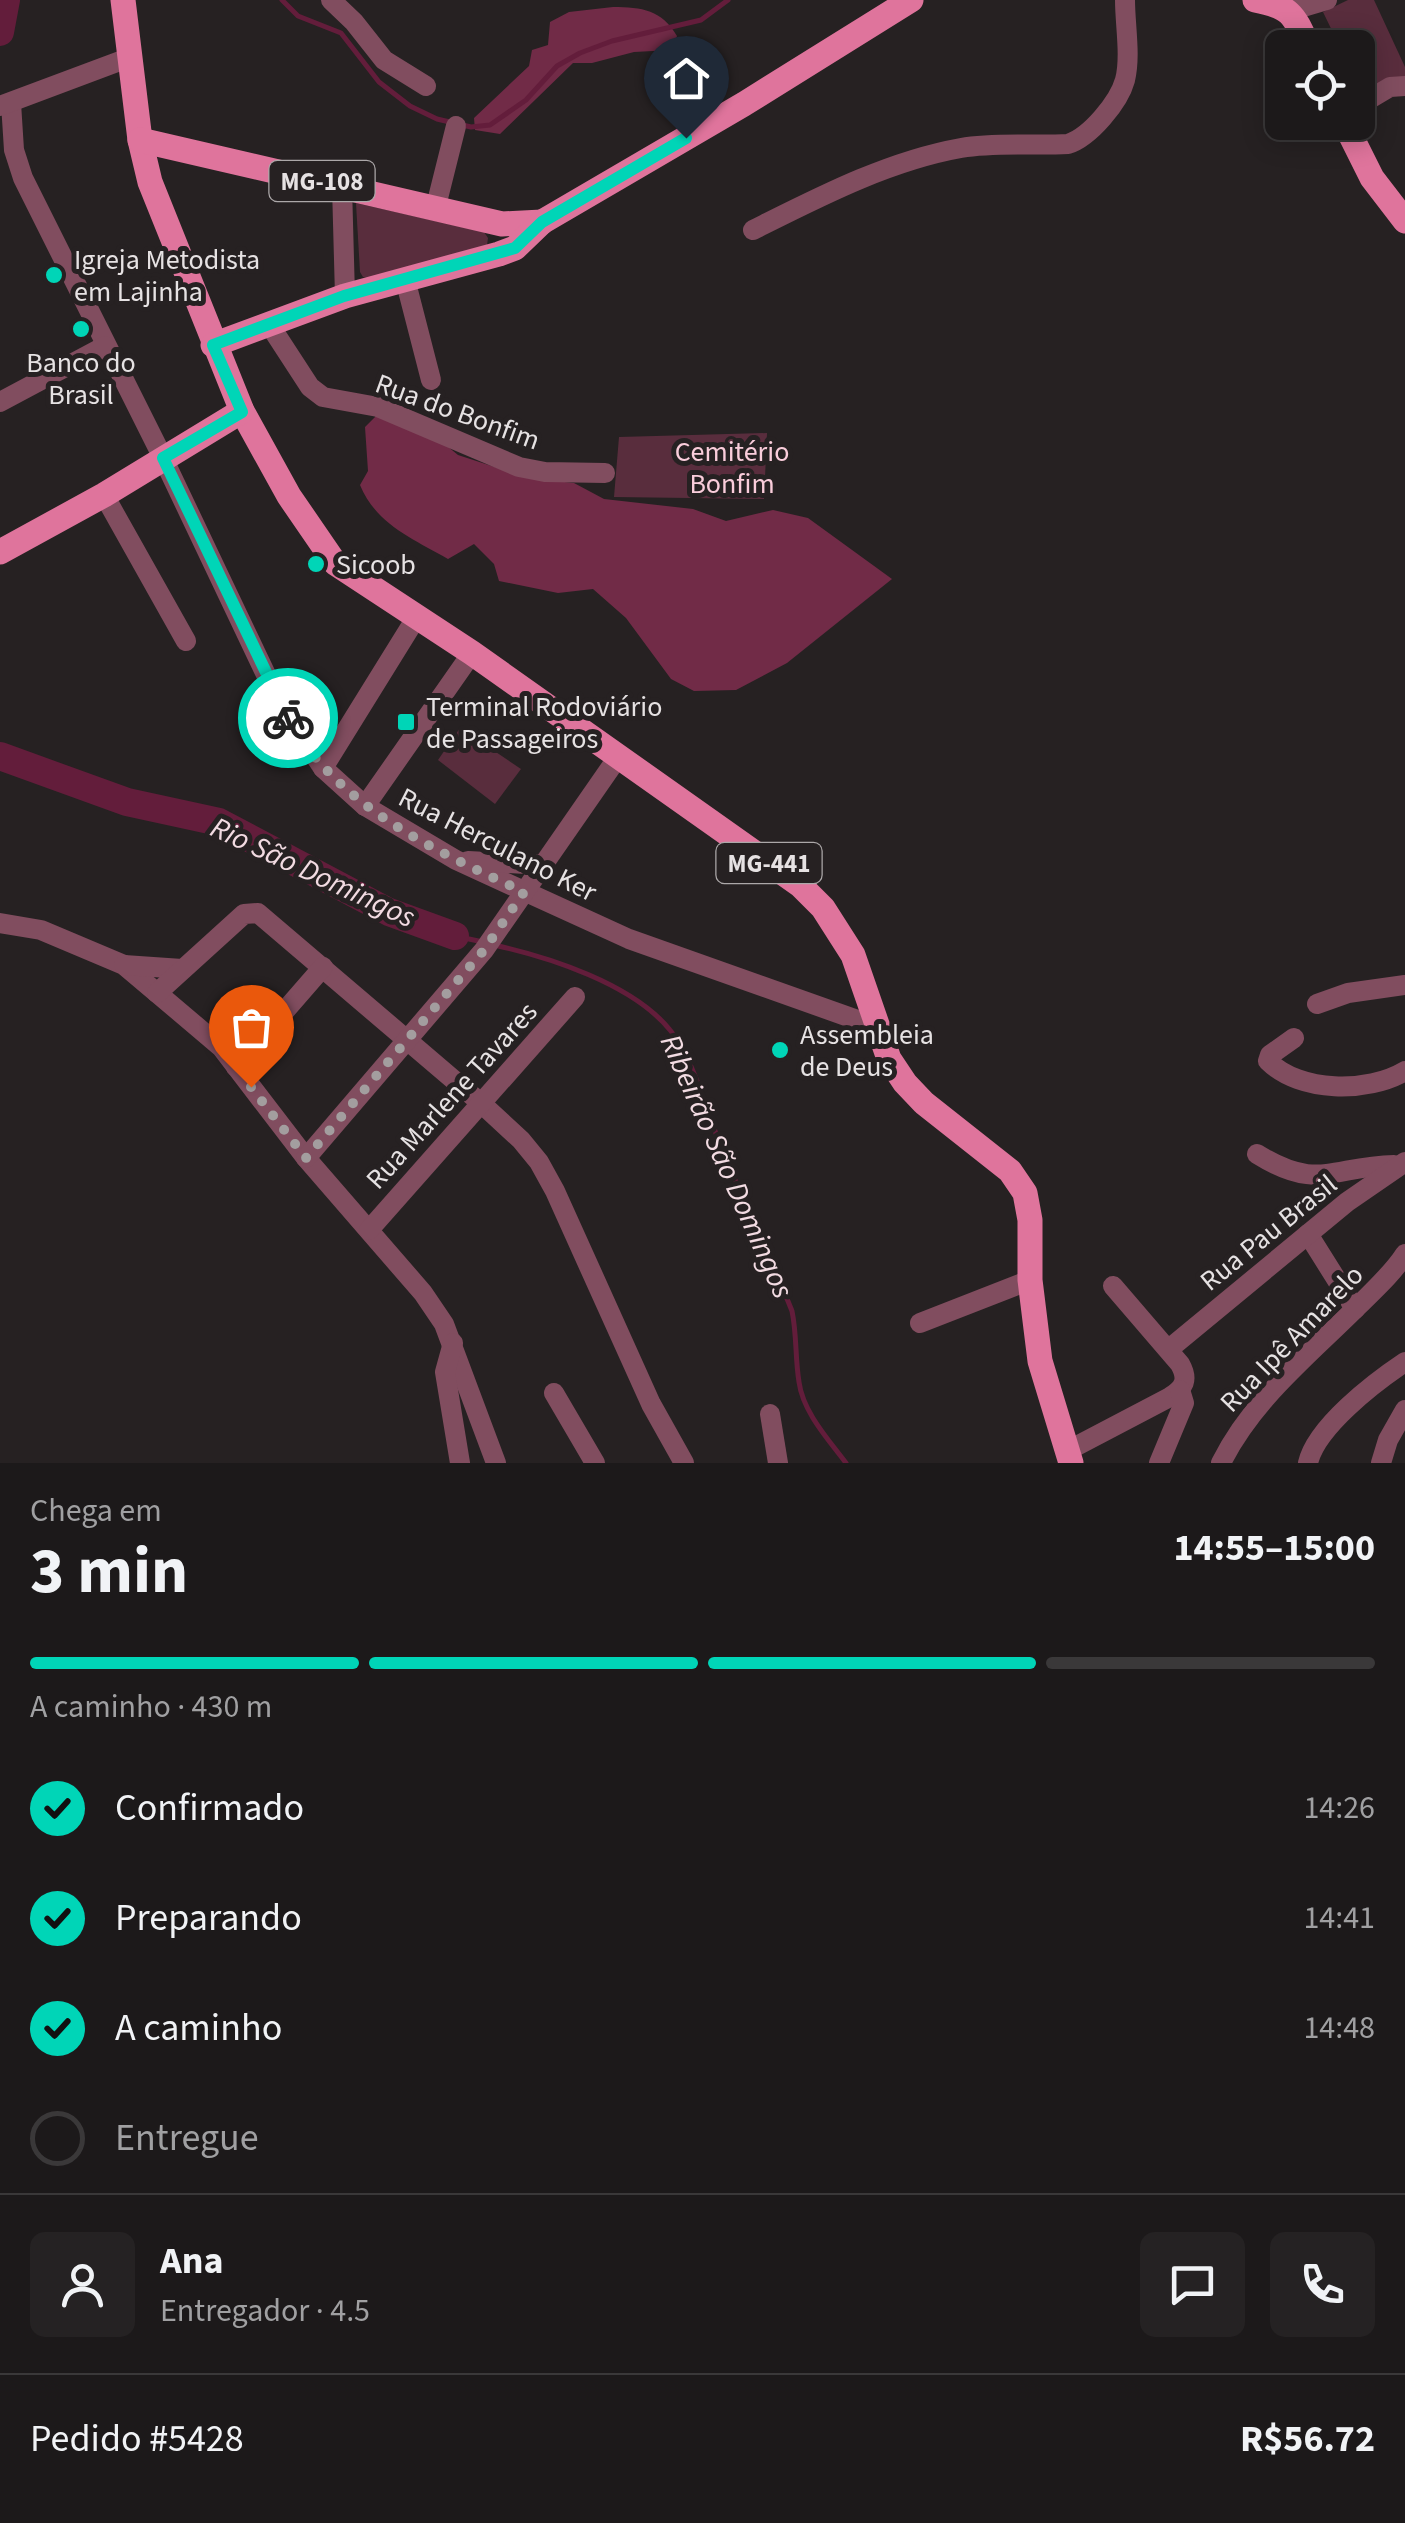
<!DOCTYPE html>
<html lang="pt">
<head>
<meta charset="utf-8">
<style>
	body { margin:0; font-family:"Source Sans 3",sans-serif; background:#252223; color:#f1f3f6; height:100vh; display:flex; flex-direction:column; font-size:38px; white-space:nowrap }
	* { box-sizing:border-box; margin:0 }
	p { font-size:32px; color:#a0a0a2 }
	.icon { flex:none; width:55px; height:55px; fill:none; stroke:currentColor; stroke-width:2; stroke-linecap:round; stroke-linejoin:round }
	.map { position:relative; height:1463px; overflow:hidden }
	.sheet { display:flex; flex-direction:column; background:#1c191a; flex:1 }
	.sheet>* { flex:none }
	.tools { position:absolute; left:1265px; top:30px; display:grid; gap:20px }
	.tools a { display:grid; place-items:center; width:110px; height:110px; border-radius:15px; background:#1c191a; box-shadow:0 5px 25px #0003,0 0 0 2px #3a3839; font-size:50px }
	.pin { position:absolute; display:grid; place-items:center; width:85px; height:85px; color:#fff; margin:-102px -42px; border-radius:50% 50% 50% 0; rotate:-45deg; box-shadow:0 0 10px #0007 }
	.pin .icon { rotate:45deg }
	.courier { position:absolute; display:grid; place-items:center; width:100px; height:100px; margin:-50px; border:8px solid #00d5b7; border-radius:50%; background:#fff; color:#222; box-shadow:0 2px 12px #0007 }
	.head em { font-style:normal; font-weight:700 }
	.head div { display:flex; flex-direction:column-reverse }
	.head { display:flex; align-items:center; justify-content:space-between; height:170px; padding:0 30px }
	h1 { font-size:65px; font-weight:700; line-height:75px }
	.bar { display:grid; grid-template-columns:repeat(4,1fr); gap:15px 10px; align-content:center; height:120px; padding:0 30px }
	.bar i { height:12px; border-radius:8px; background:#3a3839 }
	.bar .selected { background:#00d5b7 }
	.bar p { grid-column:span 4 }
	.line { display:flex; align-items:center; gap:25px; padding:0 30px; border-top:2px solid #3a3839 }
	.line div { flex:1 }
	.round { display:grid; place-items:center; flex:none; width:105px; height:105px; border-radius:15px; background:#252223 }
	ol { padding:0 30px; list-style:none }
	li { display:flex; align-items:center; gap:30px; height:110px }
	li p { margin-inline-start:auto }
	li .icon { padding:10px; border-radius:50%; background:#00d5b7; color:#111; stroke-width:4 }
	li:last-child { color:#a0a0a2 }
	li i { width:55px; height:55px; border:5px solid #3a3839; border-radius:50% }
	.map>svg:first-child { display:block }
	.green { fill:#592d3d }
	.forest { fill:#712b47 }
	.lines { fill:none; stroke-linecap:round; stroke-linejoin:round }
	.stream { stroke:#631d3b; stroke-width:5 }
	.river { stroke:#631d3b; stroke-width:28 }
	.minor { stroke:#814d5f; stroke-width:20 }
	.major { stroke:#df749c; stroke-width:25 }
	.done { stroke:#a39e9f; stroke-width:10; stroke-dasharray:0 18 }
	.route { stroke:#00d5b7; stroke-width:12 }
	.poi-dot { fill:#00d5b7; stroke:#262122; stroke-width:4 }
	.labels { text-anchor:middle; stroke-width:10; stroke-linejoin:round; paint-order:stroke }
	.shield { fill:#262122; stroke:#aca8a9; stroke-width:2.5 }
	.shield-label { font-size:25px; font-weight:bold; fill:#e6e2e3 }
	.poi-label { font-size:28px; fill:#e6e2e3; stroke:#262122; text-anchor:start }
	.street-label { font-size:28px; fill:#e6e2e3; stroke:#262122 }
	.park-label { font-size:28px; fill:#facddb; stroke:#262122 }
	.water-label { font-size:30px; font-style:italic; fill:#f2dbe2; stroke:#262122 }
</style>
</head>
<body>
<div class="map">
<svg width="1405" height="1463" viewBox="0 0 1405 1463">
	<rect width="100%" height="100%" fill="#262122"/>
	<g class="green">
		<polygon points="1348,0 1374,0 1405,67 1405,76 1363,96 1358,84 1358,48 1340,47 1323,12"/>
		<polygon points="356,203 484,232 488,238 487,245 369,278 363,277 360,272"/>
		<polygon points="767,433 764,499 614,497 619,437"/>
		<polygon points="460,728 521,769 495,804 438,760"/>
	</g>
	<g class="forest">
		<path d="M613,7c29,0 49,3 64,29l-5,14 -38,2 -42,11h-19l-73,71 -25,-4 -1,-12 55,-52 3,-16 16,-5 2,-23 19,-10z"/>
		<path d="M376,416l65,25 17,14 70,23 46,5 30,16 89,10 33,12 47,-11 35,8 84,61 -105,84 -51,27 -42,1 -23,-12 -45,-61 -33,-29 -35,4 -59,-12 -5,-17 -20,-20 -26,15c-35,-20 -72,-35 -88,-74l8,-14 -3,-44z"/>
	</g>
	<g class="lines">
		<g class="stream">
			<polyline points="282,0 298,16 341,33 379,82 410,106 437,119 471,127 490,125 526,100 557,66 580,53 612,41 701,20 728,0"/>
			<polyline points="455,936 483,942"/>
			<path d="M494,945c55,12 139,39 176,85 23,27 38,86 52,119 22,54 48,107 70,162 5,24 3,47 7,71 4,30 29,57 47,81"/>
		</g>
		<g class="river">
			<polyline points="0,32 6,0"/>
			<polyline points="0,756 127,802 219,822 389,912 455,936"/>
		</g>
		<g class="minor">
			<polyline points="331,0 354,22 384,60 426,86"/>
			<polyline points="1290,11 1327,0"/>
			<polyline points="11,103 14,150 23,178 163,458 279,702 323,768 365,806 456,860 629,939 877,1027"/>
			<polyline points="0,106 128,58"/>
			<polyline points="1358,106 1390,87 1405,86"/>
			<polyline points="342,186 345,296"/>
			<polyline points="435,210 456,126"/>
			<path d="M753,230c66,-33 135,-69 208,-82 35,-6 72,-2 107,-4 22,-7 51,-42 57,-64 6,-24 0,-55 0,-80"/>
			<polyline points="405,279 431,380"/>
			<polyline points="269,324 310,387 323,397 378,407 519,467 545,472 605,473"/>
			<polyline points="0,402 105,346"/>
			<polyline points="104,495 186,641"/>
			<polyline points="323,768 416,618"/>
			<polyline points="365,806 472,653"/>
			<polyline points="468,861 545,865"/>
			<polyline points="0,923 41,930 124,965 221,1047 306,1158 423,1293 444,1324 496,1463"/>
			<polyline points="124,965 182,969"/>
			<polyline points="157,993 244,914 258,913 482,1104 521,1140 539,1162 555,1191 651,1404 684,1463"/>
			<polyline points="1317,1004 1348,993 1405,985"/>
			<path d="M1294,1038l-24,17 -2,6c32,32 100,32 137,10"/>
			<polyline points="236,1067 323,967"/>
			<path d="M1257,1154c61,38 76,12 137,11"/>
			<polyline points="306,1158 484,950 618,757"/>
			<polyline points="369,1230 575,997"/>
			<polyline points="1308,1234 1355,1309"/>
			<polyline points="920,1323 1030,1280"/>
			<polyline points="453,1343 445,1372 460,1463"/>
			<polyline points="1169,1349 1347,1202 1405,1162"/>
			<polyline points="554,1393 595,1463"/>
			<polyline points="770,1414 778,1463"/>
			<path d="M1067,1451l103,-54c14,-9 19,-17 10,-33l-67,-78"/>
			<polyline points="1159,1463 1184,1403 1180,1390"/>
			<path d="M1221,1463c32,-64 87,-107 137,-157 16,-16 35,-33 47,-52"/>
			<path d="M1308,1463c8,-36 67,-81 97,-101"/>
			<polyline points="1381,1463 1388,1440 1405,1410"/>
		</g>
		<g class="major">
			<polyline points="123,0 140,140 150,182 242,411 289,496 335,563 472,653 800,885 823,908 853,955 889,1059 905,1083 924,1103 1010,1171 1025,1193 1030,1220 1030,1280 1040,1361 1071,1463"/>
			<path d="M1255,0c37,7 39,15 54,48"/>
			<polyline points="1344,122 1372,178 1405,221"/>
			<polyline points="140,140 502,224 542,222"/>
			<polyline points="213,345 345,296 499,254 515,248 542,222 744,104 911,0"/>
			<polyline points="0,552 104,495 242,411"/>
		</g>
	</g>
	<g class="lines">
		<path class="done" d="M251,1087l55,71 178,-208 40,-58c-90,-42 -185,-84 -236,-174"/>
		<polyline class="route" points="288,718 163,458 242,412 213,345 344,296 515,248 542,222 686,138"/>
	</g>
	<g class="poi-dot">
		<circle cx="54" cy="275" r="10"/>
		<circle cx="81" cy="329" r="10"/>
		<circle cx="316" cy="564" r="10"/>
		<rect x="396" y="712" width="20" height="20" rx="5"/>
		<circle cx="780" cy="1050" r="10"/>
	</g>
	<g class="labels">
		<g class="shield">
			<rect x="269.5" y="161" width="105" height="40" rx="8"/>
			<rect x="716.5" y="843" width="105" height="40" rx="8"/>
		</g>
		<g class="shield-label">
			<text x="322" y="190">MG-108</text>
			<text x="769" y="872">MG-441</text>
		</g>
		<g class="poi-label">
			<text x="74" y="269">Igreja Metodista<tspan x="74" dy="32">em Lajinha</tspan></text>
			<text x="81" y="372" text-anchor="middle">Banco do<tspan x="81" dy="32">Brasil</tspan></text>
			<text x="336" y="574">Sicoob</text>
			<text x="426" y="716">Terminal Rodoviário<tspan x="426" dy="32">de Passageiros</tspan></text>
			<text x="800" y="1044">Assembleia<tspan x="800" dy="32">de Deus</tspan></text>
		</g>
		<g class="street-label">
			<text transform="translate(458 411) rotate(20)" y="10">Rua do Bonfim</text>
			<text transform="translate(498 844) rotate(27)" y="10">Rua Herculano Ker</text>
			<text transform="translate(451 1095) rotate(-48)" y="10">Rua Marlene Tavares</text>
			<text transform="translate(1268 1232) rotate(-39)" y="10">Rua Pau Brasil</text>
			<text transform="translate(1291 1338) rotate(-46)" y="10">Rua Ipê Amarelo</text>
		</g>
		<g class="park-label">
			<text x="732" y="461">Cemitério<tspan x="732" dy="32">Bonfim</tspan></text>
		</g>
		<g class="water-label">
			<text transform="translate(313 872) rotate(25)" y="10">Rio São Domingos</text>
			<text transform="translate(727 1166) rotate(66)" y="10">Ribeirão São Domingos</text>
		</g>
	</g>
</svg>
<div class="tools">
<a><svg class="icon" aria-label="locate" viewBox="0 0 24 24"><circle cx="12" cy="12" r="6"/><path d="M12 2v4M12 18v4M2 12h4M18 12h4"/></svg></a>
</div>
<div class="pin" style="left:251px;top:1087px;background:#ea580c"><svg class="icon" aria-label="bag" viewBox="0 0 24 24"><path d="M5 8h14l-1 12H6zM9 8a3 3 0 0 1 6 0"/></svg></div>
<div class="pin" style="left:686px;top:138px;background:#1f2937"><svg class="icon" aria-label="home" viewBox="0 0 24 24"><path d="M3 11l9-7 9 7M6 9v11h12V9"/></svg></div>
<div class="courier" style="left:288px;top:718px"><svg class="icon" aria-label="bike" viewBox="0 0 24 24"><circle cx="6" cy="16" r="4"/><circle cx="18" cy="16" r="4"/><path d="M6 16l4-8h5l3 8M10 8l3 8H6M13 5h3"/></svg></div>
</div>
<section class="sheet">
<div class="head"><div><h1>3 min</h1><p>Chega em</p></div><em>14:55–15:00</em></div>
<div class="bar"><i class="selected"></i><i class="selected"></i><i class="selected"></i><i></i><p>A caminho · 430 m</p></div>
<ol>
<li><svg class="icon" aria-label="check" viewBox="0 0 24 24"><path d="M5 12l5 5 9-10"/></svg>Confirmado<p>14:26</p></li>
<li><svg class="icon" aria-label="check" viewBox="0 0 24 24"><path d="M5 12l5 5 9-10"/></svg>Preparando<p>14:41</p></li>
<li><svg class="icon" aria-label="check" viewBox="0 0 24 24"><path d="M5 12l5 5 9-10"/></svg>A caminho<p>14:48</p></li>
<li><i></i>Entregue</li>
</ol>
<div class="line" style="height:180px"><a class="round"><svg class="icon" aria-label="person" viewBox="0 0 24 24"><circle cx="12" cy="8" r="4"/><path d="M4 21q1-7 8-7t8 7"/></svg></a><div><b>Ana</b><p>Entregador · 4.5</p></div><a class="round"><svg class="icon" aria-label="chat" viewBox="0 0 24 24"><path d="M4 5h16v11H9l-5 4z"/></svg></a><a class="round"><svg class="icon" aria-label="phone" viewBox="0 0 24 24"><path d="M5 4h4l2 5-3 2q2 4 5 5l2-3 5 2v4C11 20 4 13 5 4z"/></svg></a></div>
<div class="line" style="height:130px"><div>Pedido #5428</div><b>R$56.72</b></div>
</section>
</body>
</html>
